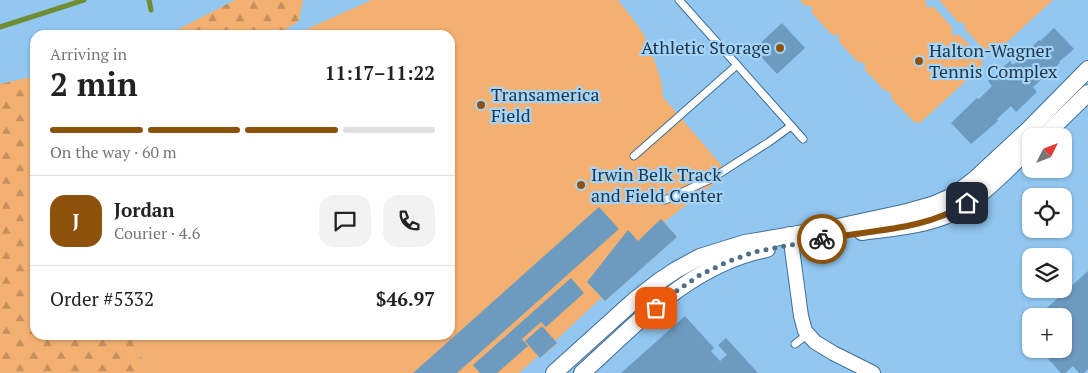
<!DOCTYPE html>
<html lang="en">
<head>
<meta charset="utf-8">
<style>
	body { margin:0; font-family:"PT Serif",serif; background:#f2f2f2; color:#222; height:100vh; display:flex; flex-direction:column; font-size:19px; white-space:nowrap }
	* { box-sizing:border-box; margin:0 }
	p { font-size:16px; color:#767676 }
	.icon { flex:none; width:28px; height:28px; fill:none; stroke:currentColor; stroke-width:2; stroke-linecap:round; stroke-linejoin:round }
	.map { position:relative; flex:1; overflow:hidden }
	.details { position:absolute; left:30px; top:30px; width:425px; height:310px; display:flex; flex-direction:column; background:#fff; border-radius:15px; box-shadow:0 1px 4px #0004 }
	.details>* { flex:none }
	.needle { width:32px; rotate:48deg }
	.fabs { position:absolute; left:1022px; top:128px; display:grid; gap:10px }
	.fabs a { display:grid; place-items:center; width:50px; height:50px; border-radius:10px; background:#fff; box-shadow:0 1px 4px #0004; font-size:25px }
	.pin { position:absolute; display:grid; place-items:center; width:42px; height:42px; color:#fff; margin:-21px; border-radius:10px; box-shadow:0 2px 8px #0006 }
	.courier { position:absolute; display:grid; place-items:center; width:50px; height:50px; margin:-25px; border:4px solid #8c520c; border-radius:50%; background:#fff; color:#222; box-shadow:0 1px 6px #0007 }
	.overview em { font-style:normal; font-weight:600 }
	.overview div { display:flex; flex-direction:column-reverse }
	.overview { display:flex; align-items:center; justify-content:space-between; height:85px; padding:0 20px }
	h1 { font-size:32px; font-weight:600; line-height:38px }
	.bar { display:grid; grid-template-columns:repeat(4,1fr); gap:8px 5px; align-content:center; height:60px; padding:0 20px }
	.bar i { height:6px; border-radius:4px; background:#e0e0e0 }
	.bar .current { background:#8c520c }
	.bar p { grid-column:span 4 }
	.line { display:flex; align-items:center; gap:12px; padding:0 20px; border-top:1px solid #e0e0e0 }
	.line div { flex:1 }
	.round { display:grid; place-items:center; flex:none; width:52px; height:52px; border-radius:15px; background:#f2f2f2 }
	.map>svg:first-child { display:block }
	.built { fill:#92c7f2; fill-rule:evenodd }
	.forest { fill:url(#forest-firs) }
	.garden { fill:#f3b070 }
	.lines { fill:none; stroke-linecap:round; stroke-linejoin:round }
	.stream { stroke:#708e31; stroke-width:5 }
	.building { fill:#6d9abf }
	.service-casing { stroke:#416d90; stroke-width:9 }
	.minor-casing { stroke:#416d90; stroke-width:16 }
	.tertiary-casing { stroke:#416d90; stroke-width:18 }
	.service { stroke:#fff; stroke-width:7 }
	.minor { stroke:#fff; stroke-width:14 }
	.tertiary { stroke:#fff; stroke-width:16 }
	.done { stroke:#516e85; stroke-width:5; stroke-dasharray:0 9 }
	.route { stroke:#8c520c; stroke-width:6 }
	.poi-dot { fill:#8c520c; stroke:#a4d4fa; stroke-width:2 }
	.labels { text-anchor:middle; stroke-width:4.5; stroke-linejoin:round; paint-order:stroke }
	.poi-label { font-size:18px; fill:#243746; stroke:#a4d4fa; text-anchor:start }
</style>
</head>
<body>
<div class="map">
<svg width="1088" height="373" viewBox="0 0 1088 373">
	<defs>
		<pattern id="forest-firs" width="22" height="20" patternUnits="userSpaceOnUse" patternTransform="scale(1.25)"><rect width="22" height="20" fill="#f3b070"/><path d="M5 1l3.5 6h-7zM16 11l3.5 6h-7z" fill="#c5905e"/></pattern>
	</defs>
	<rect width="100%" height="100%" fill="#a4d4fa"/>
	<path class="built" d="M0,0h1088v373h-1088zM35,35h415v300h-415zM1031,136h33v33h-33zM1031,196h33v33h-33zM1031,256h33v33h-33zM1031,316h33v33h-33z"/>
	<g class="forest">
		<polygon points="235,0 303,0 299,21 277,35 167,35"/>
		<polygon points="35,76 35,335 137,335 139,347 145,373 0,373 0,84"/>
	</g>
	<g class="garden">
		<polygon points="372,0 618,0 633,19 643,33 653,56 661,80 663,97 728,173 664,222 677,237 605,301 601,298 555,341 557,344 540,358 538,356 519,373 145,373 139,347 137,335 450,335 450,35 293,35"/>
		<polygon points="800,0 926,0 926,7 934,7 952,27 952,35 960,35 982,59 982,66 920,123 914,122 891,98 891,92 885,91 865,70 865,63 858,62 839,42 839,35 832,35 812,13 812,6 805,6"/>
		<polygon points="939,0 1053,0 994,54 988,54 965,29 965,23 959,23"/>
	</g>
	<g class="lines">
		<g class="stream">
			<polyline points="149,0 151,10"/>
			<polyline points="0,27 84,0"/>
			<polyline points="158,34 158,35"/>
		</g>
	</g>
	<g class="building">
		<polygon points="782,23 805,48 777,74 754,49"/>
		<polygon points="1054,28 1074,49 1059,62 1060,63 1033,87 1037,92 1016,112 1011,106 997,119 998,121 971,144 951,123 977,98 979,99 992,86 988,81 998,72 1010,61 1013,65 1039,40 1040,41"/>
		<polygon points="599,207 619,229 457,373 413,373"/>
		<polygon points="661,219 677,237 605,301 587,282 628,230 638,241"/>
		<polygon points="1088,271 1088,369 1084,373 1079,373 1073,366 1065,373 1061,373 1039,349 1064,349 1064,316 1038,316"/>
		<polygon points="571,278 584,293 546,327 541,322 522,339 528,346 497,373 480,373 473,365"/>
		<polygon points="685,316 714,348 711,351 720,361 727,355 718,345 726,338 758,373 621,373"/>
		<polygon points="542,326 557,343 540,358 525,341"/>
	</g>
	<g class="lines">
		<g class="service-casing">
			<g id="service">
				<polyline points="679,0 803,139"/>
				<polyline points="634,156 737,65"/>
				<polyline points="665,200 711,179 769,142 791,126"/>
				<polyline points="795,344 808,334"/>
			</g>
		</g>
		<g class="minor-casing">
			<polyline id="minor" points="790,234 801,316 805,331 815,342 833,353 873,373"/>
		</g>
		<g class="tertiary-casing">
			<g id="tertiary">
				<polyline points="1044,136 1088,93"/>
				<path d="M862,232c30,-4 62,-6 90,-19 29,-15 55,-44 79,-66"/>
				<polyline points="554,373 636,299 658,282 676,270 700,257 745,243 833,228 907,212 932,205 953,196 975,179 1029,129 1088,69"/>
				<path d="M582,373c54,-49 110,-110 185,-124"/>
			</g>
		</g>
		<use href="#service" class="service"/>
		<use href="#minor" class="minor"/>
		<use href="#tertiary" class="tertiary"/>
	</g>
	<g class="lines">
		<polyline class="done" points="656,308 675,292 700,275 727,262 754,252 822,239"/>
		<path class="route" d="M822,239c47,-9 103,-8 145,-36"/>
	</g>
	<g class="poi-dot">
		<circle cx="780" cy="48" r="5"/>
		<circle cx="919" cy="61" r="5"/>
		<circle cx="481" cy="105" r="5"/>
		<circle cx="581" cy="185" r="5"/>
	</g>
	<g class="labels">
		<g class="poi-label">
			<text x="770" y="54" text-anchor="end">Athletic Storage</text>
			<text x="929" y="57">Halton-Wagner<tspan x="929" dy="21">Tennis Complex</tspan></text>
			<text x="491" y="101">Transamerica<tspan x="491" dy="21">Field</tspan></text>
			<text x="591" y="181">Irwin Belk Track<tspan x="591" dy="21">and Field Center</tspan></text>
		</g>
	</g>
</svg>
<div class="fabs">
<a><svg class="needle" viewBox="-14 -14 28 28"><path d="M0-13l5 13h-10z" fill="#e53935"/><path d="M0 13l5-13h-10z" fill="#767676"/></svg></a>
<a><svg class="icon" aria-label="locate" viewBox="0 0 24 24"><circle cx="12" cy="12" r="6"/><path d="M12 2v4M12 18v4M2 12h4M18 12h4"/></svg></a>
<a><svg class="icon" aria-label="layers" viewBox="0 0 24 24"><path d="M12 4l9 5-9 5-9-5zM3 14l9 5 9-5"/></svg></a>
<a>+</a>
</div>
<div class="pin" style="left:656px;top:308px;background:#ea580c"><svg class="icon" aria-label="bag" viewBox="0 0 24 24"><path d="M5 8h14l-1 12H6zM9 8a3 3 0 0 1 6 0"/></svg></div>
<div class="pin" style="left:967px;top:203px;background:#1f2937"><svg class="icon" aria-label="home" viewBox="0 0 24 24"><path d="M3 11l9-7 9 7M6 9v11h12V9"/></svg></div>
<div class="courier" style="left:822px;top:239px"><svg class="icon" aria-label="bike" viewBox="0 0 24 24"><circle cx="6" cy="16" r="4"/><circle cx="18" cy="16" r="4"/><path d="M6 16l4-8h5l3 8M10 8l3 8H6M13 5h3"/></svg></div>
<section class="details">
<div class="overview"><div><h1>2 min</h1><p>Arriving in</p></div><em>11:17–11:22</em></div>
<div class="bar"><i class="current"></i><i class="current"></i><i class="current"></i><i></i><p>On the way · 60 m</p></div>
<div class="line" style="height:90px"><b class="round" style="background:#8c520c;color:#fff">J</b><div><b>Jordan</b><p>Courier · 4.6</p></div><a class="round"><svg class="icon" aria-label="chat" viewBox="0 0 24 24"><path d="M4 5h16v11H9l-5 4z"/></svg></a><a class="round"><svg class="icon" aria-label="phone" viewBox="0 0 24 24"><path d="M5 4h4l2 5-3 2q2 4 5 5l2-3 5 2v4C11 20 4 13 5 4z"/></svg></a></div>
<div class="line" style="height:65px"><div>Order #5332</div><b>$46.97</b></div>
</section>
</div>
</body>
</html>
